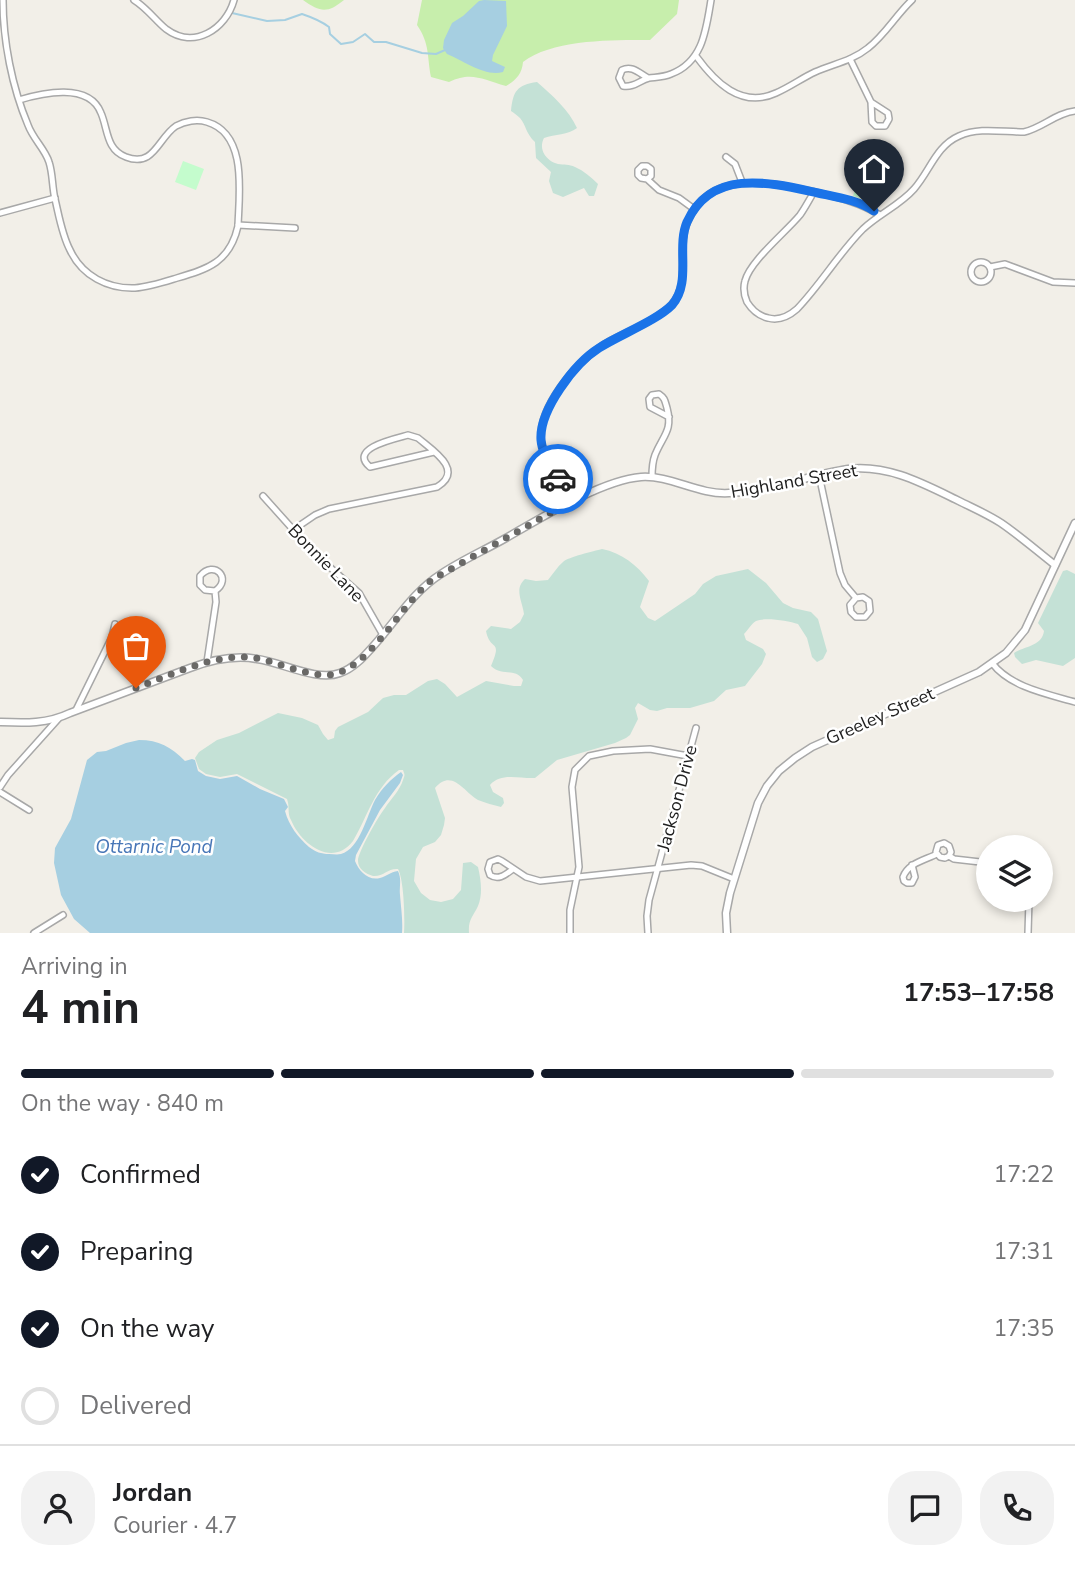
<!DOCTYPE html>
<html lang="en">
<head>
<meta charset="utf-8">
<style>
	body { margin:0; font-family:"Nunito Sans",sans-serif; background:#f2f2f2; color:#202124; height:100vh; display:flex; flex-direction:column; font-size:26px; white-space:nowrap }
	* { box-sizing:border-box; margin:0 }
	p { font-size:23px; color:#757577 }
	.icon { flex:none; width:38px; height:38px; fill:none; stroke:currentColor; stroke-width:2; stroke-linecap:round; stroke-linejoin:round }
	.map { position:relative; height:933px; overflow:hidden }
	.sheet { display:flex; flex-direction:column; background:#fff; flex:1 }
	.sheet>* { flex:none }
	.tools { position:absolute; left:976px; top:835px; display:grid; gap:14px }
	.tools a { display:grid; place-items:center; width:77px; height:77px; border-radius:50%; background:#fff; box-shadow:0 4px 10px #0003; font-size:35px }
	.pin { position:absolute; display:grid; place-items:center; width:60px; height:60px; color:#fff; margin:-72px -30px; border-radius:50% 50% 50% 0; rotate:-45deg; box-shadow:0 0 7px #0007 }
	.pin .icon { rotate:45deg }
	.courier { position:absolute; display:grid; place-items:center; width:70px; height:70px; margin:-35px; border:5px solid #1a73e8; border-radius:50%; background:#fff; color:#222; box-shadow:0 2px 9px #0007 }
	.summary em { font-style:normal; font-weight:700 }
	.summary div { display:flex; flex-direction:column-reverse }
	.summary { display:flex; align-items:center; justify-content:space-between; height:119px; padding:0 21px }
	h1 { font-size:46px; font-weight:700; line-height:52px }
	.bar { display:grid; grid-template-columns:repeat(4,1fr); gap:10px 7px; align-content:center; height:84px; padding:0 21px }
	.bar i { height:9px; border-radius:5px; background:#e0e0e0 }
	.bar .on { background:#111827 }
	.bar p { grid-column:span 4 }
	.line { display:flex; align-items:center; gap:18px; padding:0 21px; border-top:2px solid #e0e0e0 }
	.line div { flex:1 }
	.round { display:grid; place-items:center; flex:none; width:74px; height:74px; border-radius:28px; background:#f2f2f2 }
	ol { padding:0 21px; list-style:none }
	li { display:flex; align-items:center; gap:21px; height:77px }
	li p { margin-inline-start:auto }
	li .icon { padding:7px; border-radius:50%; background:#111827; color:#fff; stroke-width:4 }
	li:last-child { color:#757577 }
	li i { width:38px; height:38px; border:4px solid #e0e0e0; border-radius:50% }
	.map>svg:first-child { display:block }
	.grass { fill:#c7eeac }
	.wetland { fill:#c4e1d6 }
	.park { fill:#c4fccd }
	.water { fill:#a6cfe1 }
	.lines { fill:none; stroke-linecap:round; stroke-linejoin:round }
	.stream { stroke:#a6cfe1; stroke-width:2 }
	.minor-casing { stroke:#a8a8a8; stroke-width:8 }
	.tertiary-casing { stroke:#a8a8a8; stroke-width:9 }
	.minor { stroke:#fff; stroke-width:5 }
	.tertiary { stroke:#fff; stroke-width:6 }
	.done { stroke:#6a6967; stroke-width:7; stroke-dasharray:0 12.6 }
	.route { stroke:#1a73e8; stroke-width:9 }
	.labels { text-anchor:middle; stroke-width:5; stroke-linejoin:round; paint-order:stroke }
	.street-label { font-size:18px; fill:#212121; stroke:#fff }
	.water-label { font-size:19px; font-style:italic; fill:#4776b7; stroke:#fff }
</style>
</head>
<body>
<div class="map">
<svg width="1075" height="933" viewBox="0 0 1075 933">
	<rect width="100%" height="100%" fill="#f2efe8"/>
	<g class="grass">
		<path d="M303,0h41c-17,14 -24,12 -41,0z"/>
		<path d="M422,0h257l-2,14 -27,26c-37,0 -97,-1 -127,22 -1,12 -7,18 -17,24 -23,-6 -34,-15 -57,-4l-18,-5c-4,-21 -1,-33 -14,-52z"/>
	</g>
	<g class="wetland">
		<path d="M537,82c15,13 32,28 40,46 -9,7 -22,6 -33,10 -6,11 2,23 14,26 6,1 11,0 17,3 9,4 16,10 23,17l-4,12h-5l-5,-8 -21,9 -10,-4 -4,-12 2,-9 -15,-14 -1,-16c-9,-8 -9,-17 -15,-24 -3,-3 -6,-5 -9,-7 2,-20 6,-26 26,-29z"/>
		<path d="M602,549c20,4 35,16 47,32l-9,26 8,11 7,3 40,-27 8,-10 13,-8 32,-7 18,14 17,20 10,5 18,4 7,7 9,32 -4,8 -6,3 -5,-5 -5,-19 -9,-14c-10,-3 -32,-7 -42,-3 -5,3 -8,9 -12,13l2,6 17,9 3,5 -4,10 -17,22 -19,4 -12,11 -24,7h-23l-10,3 -7,-1 -12,-7 -3,5 3,11 -8,16 -4,3 -11,5 -58,17 -22,18c-15,1 -34,-6 -45,7l3,7 10,6 1,5 -3,4c-7,-2 -16,-4 -23,-7 -14,-8 -26,-32 -43,-12l10,30 -1,7 -3,10 -6,7 -12,5 -7,12 -2,22 7,12 9,7 11,2 12,-3 8,-9 2,-27 8,-1 7,5c3,13 5,27 0,39 -5,11 -10,13 -9,27h-65c1,-14 0,-53 -6,-64 -10,-1 -15,8 -25,7 -7,-2 -15,-7 -15,-15 -1,-7 21,-46 27,-53 6,-9 15,-18 18,-28 2,-6 2,-4 0,-10h-4c-25,18 -31,46 -46,71 -21,27 -52,3 -62,-21 -4,-7 -1,-13 -4,-21l-50,-25 -17,3 -14,-3 -7,-5 -4,-11 4,-6 18,-12 22,-7 39,-20 24,5 16,7 5,9 5,6 6,-2 1,-7 3,-4 30,-15 15,-14 11,-3h12l22,-14 9,-2 8,5 12,13 29,-16 28,5h7l2,-6c-8,-13 -21,-3 -32,-14 12,-28 -1,-14 -5,-35l5,-5 20,3 9,-7 4,-8c-2,-14 -10,-25 1,-35l11,2 12,-1c5,-6 9,-13 15,-18 5,-5 31,-11 39,-13z"/>
		<path d="M1067,570l8,4v84l-12,8 -27,-6 -14,4 -7,-7 -1,-4c11,-7 28,-7 30,-22l-6,-8 25,-52z"/>
	</g>
	<g class="park">
		<polygon points="183,161 204,169 196,190 175,182"/>
		<polygon points="860,173 882,180 876,203 853,196"/>
	</g>
	<g class="water">
		<path d="M484,0l22,1 1,25 -14,29 -1,6 13,6 -2,5c-18,5 -39,-11 -56,-18l-4,-6 1,-8 8,-17 11,-7 16,-15z"/>
		<path d="M139,740c20,0 32,7 46,21l7,-2 3,1 3,11 8,5 14,3 17,-3 23,13 24,10 4,8 -3,4c4,15 13,26 24,36 7,5 12,7 20,7 4,0 8,1 12,0 19,-5 26,-39 34,-54 7,-12 16,-21 26,-28l2,3 -3,8 -20,27 -24,45 -1,6c4,10 13,20 25,17 7,-2 10,-6 18,-7 4,9 1,15 2,24 1,13 3,25 2,38h-312l-16,-14 -13,-24 -7,-32 1,-15 16,-29 16,-59 10,-8 9,-1 20,-8z"/>
	</g>
	<g class="lines">
		<path class="stream" d="M232,13l35,8 18,-1 17,-6c9,3 19,7 27,13l1,7 11,10 12,-2 12,-8 9,8h12l36,11 14,1 9,-4"/>
		<g class="minor-casing">
			<g id="minor">
				<path d="M3,0c0,41 9,87 25,125 5,14 17,24 21,37 4,12 3,25 6,37 4,17 7,36 15,51 12,26 38,39 65,38 14,-1 29,-6 42,-10 31,-9 53,-16 61,-52 1,-32 10,-92 -31,-104 -10,-3 -22,-1 -31,4 -18,12 -22,42 -50,31 -20,-7 -18,-28 -25,-44 -12,-31 -59,-20 -82,-13"/>
				<path d="M134,0c13,8 21,20 32,29 28,21 60,0 68,-29"/>
				<path d="M696,56c19,26 45,53 80,37 14,-6 26,-15 39,-21 18,-8 37,-11 53,-24 17,-13 28,-33 44,-48"/>
				<polyline points="850,59 871,102 872,122 876,126 885,126 889,119 888,113 871,102"/>
				<path d="M648,78c-9,-5 -16,-13 -26,-8l-3,8 4,8c11,2 17,-6 26,-8 8,-1 15,-1 22,-4 32,-12 35,-44 40,-74"/>
				<polyline points="726,157 735,164 742,182"/>
				<polyline points="647,179 641,178 638,175 638,170 642,166 647,166 651,169 651,176 647,179 659,190 679,198 694,209"/>
				<path d="M814,192c-5,8 -9,16 -14,23 -14,17 -50,46 -55,66 -2,7 -1,14 2,21 5,8 12,14 21,16 11,3 21,-2 29,-9 24,-25 42,-56 66,-80 16,-15 37,-24 51,-40 16,-18 22,-43 45,-53 20,-9 43,-4 65,-4 18,-4 32,-19 51,-21"/>
				<polyline points="0,213 55,198"/>
				<polyline points="238,225 295,228"/>
				<circle cx="981" cy="272" r="10"/>
				<polyline points="990,267 1005,264 1053,282 1075,283"/>
				<polyline points="819,475 840,573 845,585 856,598 863,597 869,601 870,611 865,617 856,617 851,612 850,605 856,598"/>
				<path d="M652,477c0,-8 0,-14 3,-22 8,-20 18,-24 12,-47 -2,-7 -2,-10 -8,-14l-7,1 -3,4 1,8 19,10"/>
				<polyline points="263,496 315,554 359,593 383,635"/>
				<path d="M570,502c-8,-17 -24,-38 -28,-57 -8,-36 37,-87 66,-103 19,-10 51,-23 64,-38 19,-21 5,-53 14,-78 20,-56 78,-45 124,-35 26,6 47,10 70,24"/>
				<path d="M293,530l22,-15 14,-6 108,-22c28,-17 -5,-37 -19,-49l-10,-3c-10,3 -61,13 -38,32l64,-15"/>
				<path d="M207,662l9,-60 -1,-11c18,-12 -1,-32 -15,-15v9l5,5 10,1"/>
				<path d="M992,663c18,24 55,31 83,39"/>
				<polyline points="76,710 112,637 115,624"/>
				<polyline points="0,787 8,775 59,718"/>
				<polyline points="0,792 29,810"/>
				<polyline points="949,856 951,852 949,846 944,843 938,845 936,852 940,857 945,858 949,856 954,859 989,863"/>
				<path d="M912,865l3,12 -3,6h-5l-3,-2 -1,-4c5,-14 22,-17 34,-23"/>
				<path d="M513,869c-7,5 -14,12 -23,6l-2,-6 2,-7 8,-3 4,2 24,16 14,4 151,-16 11,1 32,13"/>
				<polyline points="34,933 63,915"/>
				<polyline points="570,933 570,910 579,867 572,787 575,770 589,756 613,751 650,749 688,756"/>
				<polyline points="648,933 647,916 649,900 696,728"/>
				<polyline points="1028,933 1029,900"/>
			</g>
		</g>
		<g class="tertiary-casing">
			<g id="tertiary">
				<path d="M0,722c25,1 47,2 70,-9l120,-45c21,-8 45,-13 67,-9 24,3 60,23 83,14 15,-5 26,-19 36,-30 21,-24 38,-52 65,-69 21,-14 44,-24 65,-36 35,-20 96,-58 135,-61 30,-2 57,18 88,16 40,-1 79,-18 119,-24 40,-5 76,15 111,32 14,7 28,13 42,22 19,13 36,28 54,42"/>
				<polyline points="727,933 726,913 730,893 758,803 767,786 779,771 795,758 812,747 979,672 1006,653 1025,630 1075,523"/>
			</g>
		</g>
		<use href="#minor" class="minor"/>
		<use href="#tertiary" class="tertiary"/>
	</g>
	<g class="lines">
		<path class="done" d="M136,688c35,-13 70,-31 108,-31 30,0 73,28 99,14 34,-16 59,-67 90,-92l137,-77 -12,-23"/>
		<path class="route" d="M558,479c-6,-12 -16,-25 -17,-39 -2,-30 34,-77 58,-92 20,-13 57,-27 73,-43 20,-23 4,-57 15,-83 25,-55 85,-39 131,-29 19,4 40,7 56,18"/>
	</g>
	<g class="labels">
		<g class="street-label">
			<text transform="translate(794 481) rotate(-10)" y="6">Highland Street</text>
			<text transform="translate(326 563) rotate(46)" y="6">Bonnie Lane</text>
			<text transform="translate(880 716) rotate(-24)" y="6">Greeley Street</text>
			<text transform="translate(677 798) rotate(-75)" y="6">Jackson Drive</text>
		</g>
		<g class="water-label">
			<text x="154" y="853">Ottarnic Pond</text>
		</g>
	</g>
</svg>
<div class="tools">
<a><svg class="icon" aria-label="layers" viewBox="0 0 24 24"><path d="M12 4l9 5-9 5-9-5zM3 14l9 5 9-5"/></svg></a>
</div>
<div class="pin" style="left:136px;top:688px;background:#ea580c"><svg class="icon" aria-label="bag" viewBox="0 0 24 24"><path d="M5 8h14l-1 12H6zM9 8a3 3 0 0 1 6 0"/></svg></div>
<div class="pin" style="left:874px;top:211px;background:#1f2937"><svg class="icon" aria-label="home" viewBox="0 0 24 24"><path d="M3 11l9-7 9 7M6 9v11h12V9"/></svg></div>
<div class="courier" style="left:558px;top:479px"><svg class="icon" aria-label="car" viewBox="0 0 24 24"><path d="M5 17H2v-5l4-1 3-4h7l3 4 3 1v5h-3M9 17h6M6 11h13"/><circle cx="7" cy="17" r="2"/><circle cx="17" cy="17" r="2"/></svg></div>
</div>
<section class="sheet">
<div class="summary"><div><h1>4 min</h1><p>Arriving in</p></div><em>17:53–17:58</em></div>
<div class="bar"><i class="on"></i><i class="on"></i><i class="on"></i><i></i><p>On the way · 840 m</p></div>
<ol>
<li><svg class="icon" aria-label="check" viewBox="0 0 24 24"><path d="M5 12l5 5 9-10"/></svg>Confirmed<p>17:22</p></li>
<li><svg class="icon" aria-label="check" viewBox="0 0 24 24"><path d="M5 12l5 5 9-10"/></svg>Preparing<p>17:31</p></li>
<li><svg class="icon" aria-label="check" viewBox="0 0 24 24"><path d="M5 12l5 5 9-10"/></svg>On the way<p>17:35</p></li>
<li><i></i>Delivered</li>
</ol>
<div class="line" style="height:126px"><a class="round"><svg class="icon" aria-label="person" viewBox="0 0 24 24"><circle cx="12" cy="8" r="4"/><path d="M4 21q1-7 8-7t8 7"/></svg></a><div><b>Jordan</b><p>Courier · 4.7</p></div><a class="round"><svg class="icon" aria-label="chat" viewBox="0 0 24 24"><path d="M4 5h16v11H9l-5 4z"/></svg></a><a class="round"><svg class="icon" aria-label="phone" viewBox="0 0 24 24"><path d="M5 4h4l2 5-3 2q2 4 5 5l2-3 5 2v4C11 20 4 13 5 4z"/></svg></a></div>
</section>
</body>
</html>
